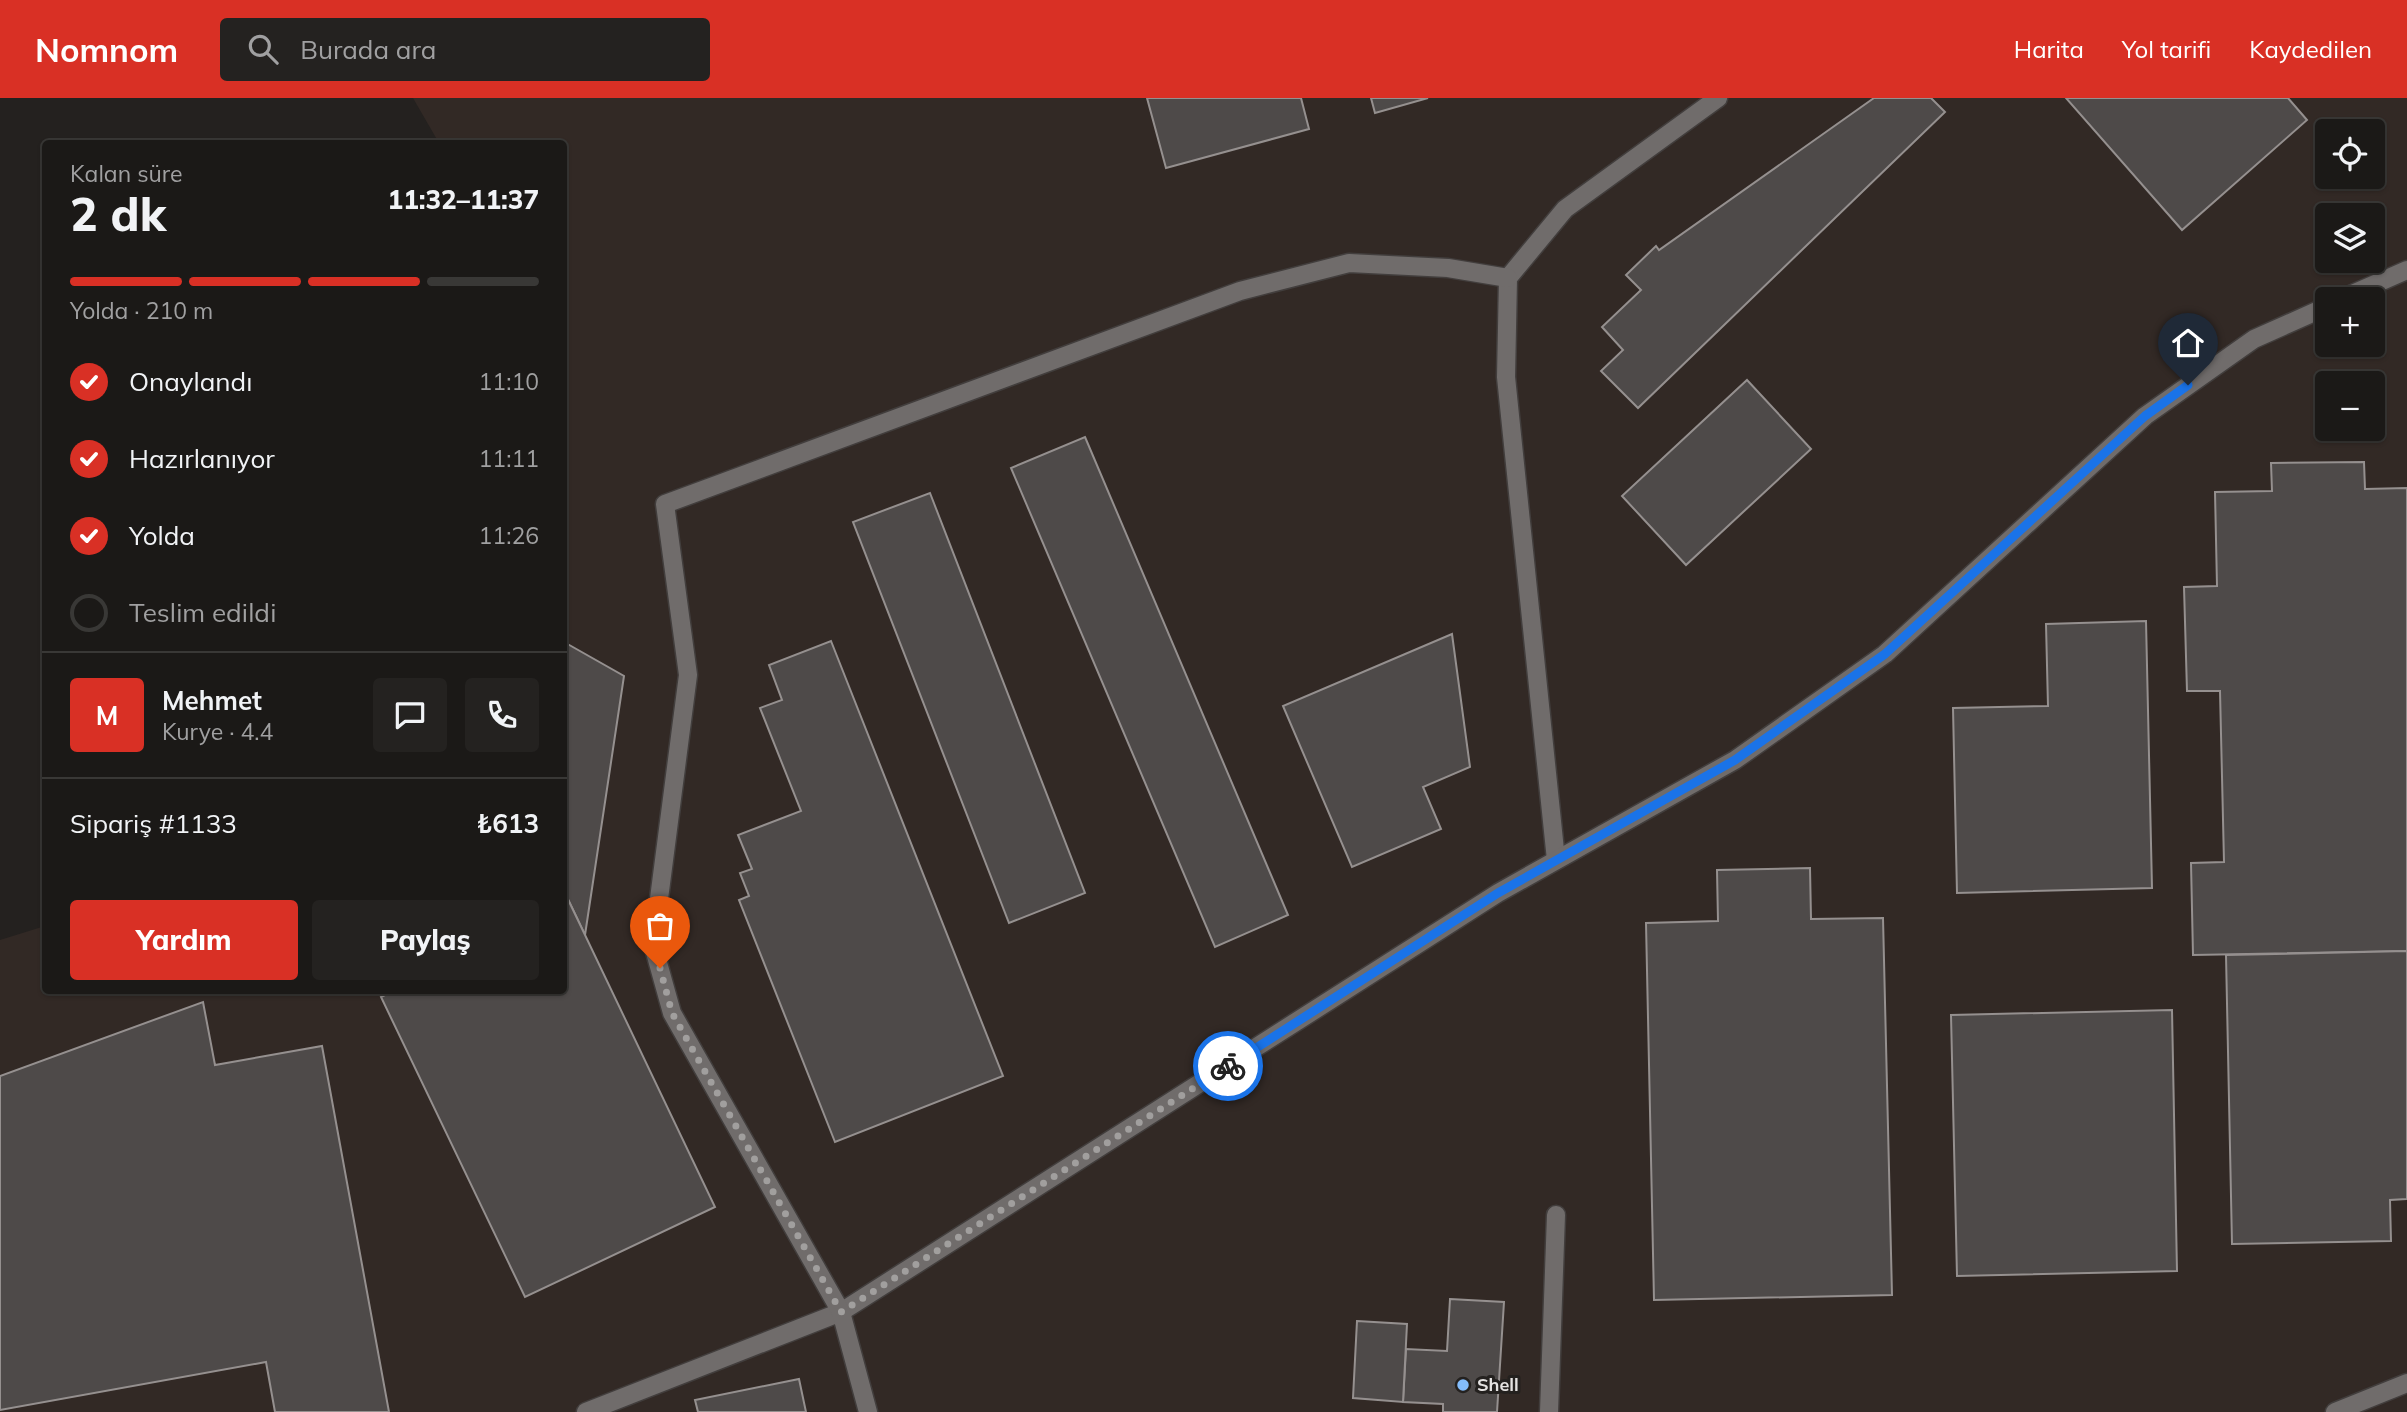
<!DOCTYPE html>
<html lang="tr">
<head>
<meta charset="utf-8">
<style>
	body { margin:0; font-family:Mulish,sans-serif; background:#242220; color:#f1f3f6; height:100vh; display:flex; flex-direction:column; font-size:26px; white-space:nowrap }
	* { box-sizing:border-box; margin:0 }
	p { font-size:23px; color:#a0a0a1 }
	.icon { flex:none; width:38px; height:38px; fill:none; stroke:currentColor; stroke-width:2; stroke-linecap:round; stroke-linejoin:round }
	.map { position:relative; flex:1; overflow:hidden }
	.sheet { position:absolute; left:42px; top:42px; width:525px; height:854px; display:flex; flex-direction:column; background:#1b1917; border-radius:7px; box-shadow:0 2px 5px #0004,0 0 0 2px #393836 }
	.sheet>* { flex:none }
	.controls { position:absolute; left:2315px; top:21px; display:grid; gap:14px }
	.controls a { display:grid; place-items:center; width:70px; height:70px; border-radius:7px; background:#1b1917; box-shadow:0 2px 5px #0004,0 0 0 2px #393836; font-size:35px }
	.pin { position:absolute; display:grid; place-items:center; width:60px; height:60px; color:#fff; margin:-72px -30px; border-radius:50% 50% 50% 0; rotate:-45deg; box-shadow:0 0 7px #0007 }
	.pin .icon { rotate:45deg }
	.courier { position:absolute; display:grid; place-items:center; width:70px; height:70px; margin:-35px; border:5px solid #1a73e8; border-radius:50%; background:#fff; color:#222; box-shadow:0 2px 9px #0007 }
	.summary em { font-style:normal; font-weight:800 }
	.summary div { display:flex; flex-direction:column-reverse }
	.summary { display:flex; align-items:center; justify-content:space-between; height:119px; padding:0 28px }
	h1 { font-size:46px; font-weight:800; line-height:52px }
	.bar { display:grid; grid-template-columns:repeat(4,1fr); gap:10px 7px; align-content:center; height:84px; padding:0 28px }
	.bar i { height:9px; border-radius:5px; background:#393836 }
	.bar .current { background:#d93025 }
	.bar p { grid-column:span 4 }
	.line { display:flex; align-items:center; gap:18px; padding:0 28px; border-top:2px solid #393836 }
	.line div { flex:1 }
	.round { display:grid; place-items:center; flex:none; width:74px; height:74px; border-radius:7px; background:#242220 }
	ol { padding:0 28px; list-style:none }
	li { display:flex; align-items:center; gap:21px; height:77px }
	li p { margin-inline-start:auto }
	li .icon { padding:7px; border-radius:50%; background:#d93025; color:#fff; stroke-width:4 }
	li:last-child { color:#a0a0a1 }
	li i { width:38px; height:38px; border:4px solid #393836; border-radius:50% }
	.action { display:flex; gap:14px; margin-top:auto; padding:14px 28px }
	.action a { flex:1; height:80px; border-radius:7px; background:#d93025; color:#fff; font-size:28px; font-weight:800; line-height:80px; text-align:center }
	.action a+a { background:#242220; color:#f1f3f6 }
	header { display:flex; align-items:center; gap:42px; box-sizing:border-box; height:98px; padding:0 35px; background:#d93025; color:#fff }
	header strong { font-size:33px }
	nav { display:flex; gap:38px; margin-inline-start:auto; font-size:24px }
	.search { width:490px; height:63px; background:#242220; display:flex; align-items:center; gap:18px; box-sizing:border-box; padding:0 24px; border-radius:7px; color:#a0a0a1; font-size:26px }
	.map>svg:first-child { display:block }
	.built { fill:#322925; fill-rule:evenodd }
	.building { fill:#4e4a49; stroke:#95908f; stroke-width:2 }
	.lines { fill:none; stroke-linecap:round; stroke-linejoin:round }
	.service-casing { stroke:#423e3d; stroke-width:21 }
	.service { stroke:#706c6b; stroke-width:18 }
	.done { stroke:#a19f9e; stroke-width:7; stroke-dasharray:0 12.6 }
	.route { stroke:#1a73e8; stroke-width:9 }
	.poi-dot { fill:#83bcfb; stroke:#24211f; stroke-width:2.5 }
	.labels { text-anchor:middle; stroke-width:6; stroke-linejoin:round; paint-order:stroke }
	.poi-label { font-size:18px; font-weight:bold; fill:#e5e3e2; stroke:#24211f; text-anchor:start }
</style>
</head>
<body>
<header>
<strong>Nomnom</strong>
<div class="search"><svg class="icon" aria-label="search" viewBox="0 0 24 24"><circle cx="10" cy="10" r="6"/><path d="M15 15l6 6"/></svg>Burada ara</div>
<nav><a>Harita</a><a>Yol tarifi</a><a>Kaydedilen</a></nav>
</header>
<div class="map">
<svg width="2407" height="1314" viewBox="0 0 2407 1314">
	<rect width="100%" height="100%" fill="#24211f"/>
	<path class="built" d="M413,0h1994v1314h-2407v-472l45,-14 1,64h518v-846l-125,-1zM2328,33h45v46h-45zM2328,117h45v46h-45zM2328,201h45v46h-45zM2328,285h45v46h-45z"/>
	<g class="building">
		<polygon points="1147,0 1301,0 1309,31 1166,70"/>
		<polygon points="1371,0 1428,0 1375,15"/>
		<polygon points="1874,0 1931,0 1945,14 1638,310 1601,273 1623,252 1602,229 1641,192 1626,177 1656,148 1659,152"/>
		<polygon points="2066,0 2288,0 2307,22 2182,132"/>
		<polygon points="1747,282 1811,351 1686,467 1622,398"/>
		<polygon points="1085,339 1288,817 1215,849 1011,370"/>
		<polygon points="2364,364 2365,391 2407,390 2407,853 2193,857 2191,765 2224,764 2220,593 2187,593 2184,489 2217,488 2215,394 2272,393 2271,365"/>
		<polygon points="930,395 1085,795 1009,825 853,424"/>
		<polygon points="2146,523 2152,790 1957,795 1953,610 2048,608 2046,526"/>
		<polygon points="1452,536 1470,669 1423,689 1441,731 1352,769 1283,608"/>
		<polygon points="831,543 1003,978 835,1044 739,802 749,798 740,775 752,771 738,737 801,713 760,610 782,602 769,567"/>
		<polygon points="564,544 624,578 585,837 564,793"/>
		<polygon points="1810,770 1811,821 1883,820 1892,1197 1654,1202 1646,825 1718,823 1717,772"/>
		<polygon points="564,793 715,1109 525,1199 381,899 395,892 564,892"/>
		<polygon points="2407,853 2407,1101 2390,1102 2391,1143 2232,1146 2226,857"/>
		<polygon points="203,904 215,967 322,948 389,1314 275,1314 266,1264 0,1312 0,978"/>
		<polygon points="2172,912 2177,1173 1957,1178 1951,917"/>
		<polygon points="1450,1201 1504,1204 1497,1314 1443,1314 1443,1306 1403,1304 1406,1251 1447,1253"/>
		<polygon points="1357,1223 1407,1226 1403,1304 1353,1300"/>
		<polygon points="799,1281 806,1314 698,1314 695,1302"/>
	</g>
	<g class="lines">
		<g class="service-casing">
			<g id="service">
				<polyline points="2341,201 2407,172"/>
				<polyline points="1556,762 1506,279 1508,180 1565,111 1718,0"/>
				<polyline points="586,1314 841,1214 1498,795 1735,662 1885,556 2145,318 2254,241 2328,208"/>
				<polyline points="868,1314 841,1214 672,915 653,847 688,577 665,406 1240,193 1349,165 1448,170 1508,180"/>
				<polyline points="1549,1314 1556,1117"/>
				<polyline points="2335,1314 2407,1285"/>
			</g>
		</g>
		<use href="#service" class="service"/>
	</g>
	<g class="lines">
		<polyline class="done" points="660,870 672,915 841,1214 1228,968"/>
		<polyline class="route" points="1228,968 1498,795 1735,662 1885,556 2145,318 2188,287"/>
	</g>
	<circle class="poi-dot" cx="1463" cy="1287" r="7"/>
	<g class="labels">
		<g class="poi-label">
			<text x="1477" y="1293">Shell</text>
		</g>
	</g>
</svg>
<div class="controls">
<a><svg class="icon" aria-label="locate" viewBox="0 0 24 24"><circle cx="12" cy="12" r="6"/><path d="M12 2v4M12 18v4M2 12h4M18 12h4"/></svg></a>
<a><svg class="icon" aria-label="layers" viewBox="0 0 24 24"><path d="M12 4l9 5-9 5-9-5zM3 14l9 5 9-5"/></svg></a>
<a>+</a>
<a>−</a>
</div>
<div class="pin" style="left:660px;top:870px;background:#ea580c"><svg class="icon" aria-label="bag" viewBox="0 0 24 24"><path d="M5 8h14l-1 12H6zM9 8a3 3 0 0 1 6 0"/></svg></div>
<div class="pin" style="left:2188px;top:287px;background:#1f2937"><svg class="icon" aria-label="home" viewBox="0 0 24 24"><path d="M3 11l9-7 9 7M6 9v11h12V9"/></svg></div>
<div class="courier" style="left:1228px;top:968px"><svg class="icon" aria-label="bike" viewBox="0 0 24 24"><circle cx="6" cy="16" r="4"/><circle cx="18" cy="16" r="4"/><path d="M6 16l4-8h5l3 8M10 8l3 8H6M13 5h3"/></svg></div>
<section class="sheet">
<div class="summary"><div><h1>2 dk</h1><p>Kalan süre</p></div><em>11:32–11:37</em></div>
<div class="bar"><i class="current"></i><i class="current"></i><i class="current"></i><i></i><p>Yolda · 210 m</p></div>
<ol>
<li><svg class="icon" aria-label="check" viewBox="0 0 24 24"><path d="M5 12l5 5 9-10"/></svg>Onaylandı<p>11:10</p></li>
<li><svg class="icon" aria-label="check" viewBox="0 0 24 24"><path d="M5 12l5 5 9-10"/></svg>Hazırlanıyor<p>11:11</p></li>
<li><svg class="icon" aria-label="check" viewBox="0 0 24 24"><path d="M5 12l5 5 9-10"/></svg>Yolda<p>11:26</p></li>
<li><i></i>Teslim edildi</li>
</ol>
<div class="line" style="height:126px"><b class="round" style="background:#d93025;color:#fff">M</b><div><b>Mehmet</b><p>Kurye · 4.4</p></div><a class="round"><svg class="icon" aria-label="chat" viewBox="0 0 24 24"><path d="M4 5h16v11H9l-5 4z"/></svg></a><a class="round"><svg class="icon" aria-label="phone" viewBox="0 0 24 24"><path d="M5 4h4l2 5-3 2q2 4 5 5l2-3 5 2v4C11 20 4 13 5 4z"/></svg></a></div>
<div class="line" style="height:91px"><div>Sipariş #1133</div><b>₺613</b></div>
<div class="action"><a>Yardım</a><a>Paylaş</a></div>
</section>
</div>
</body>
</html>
